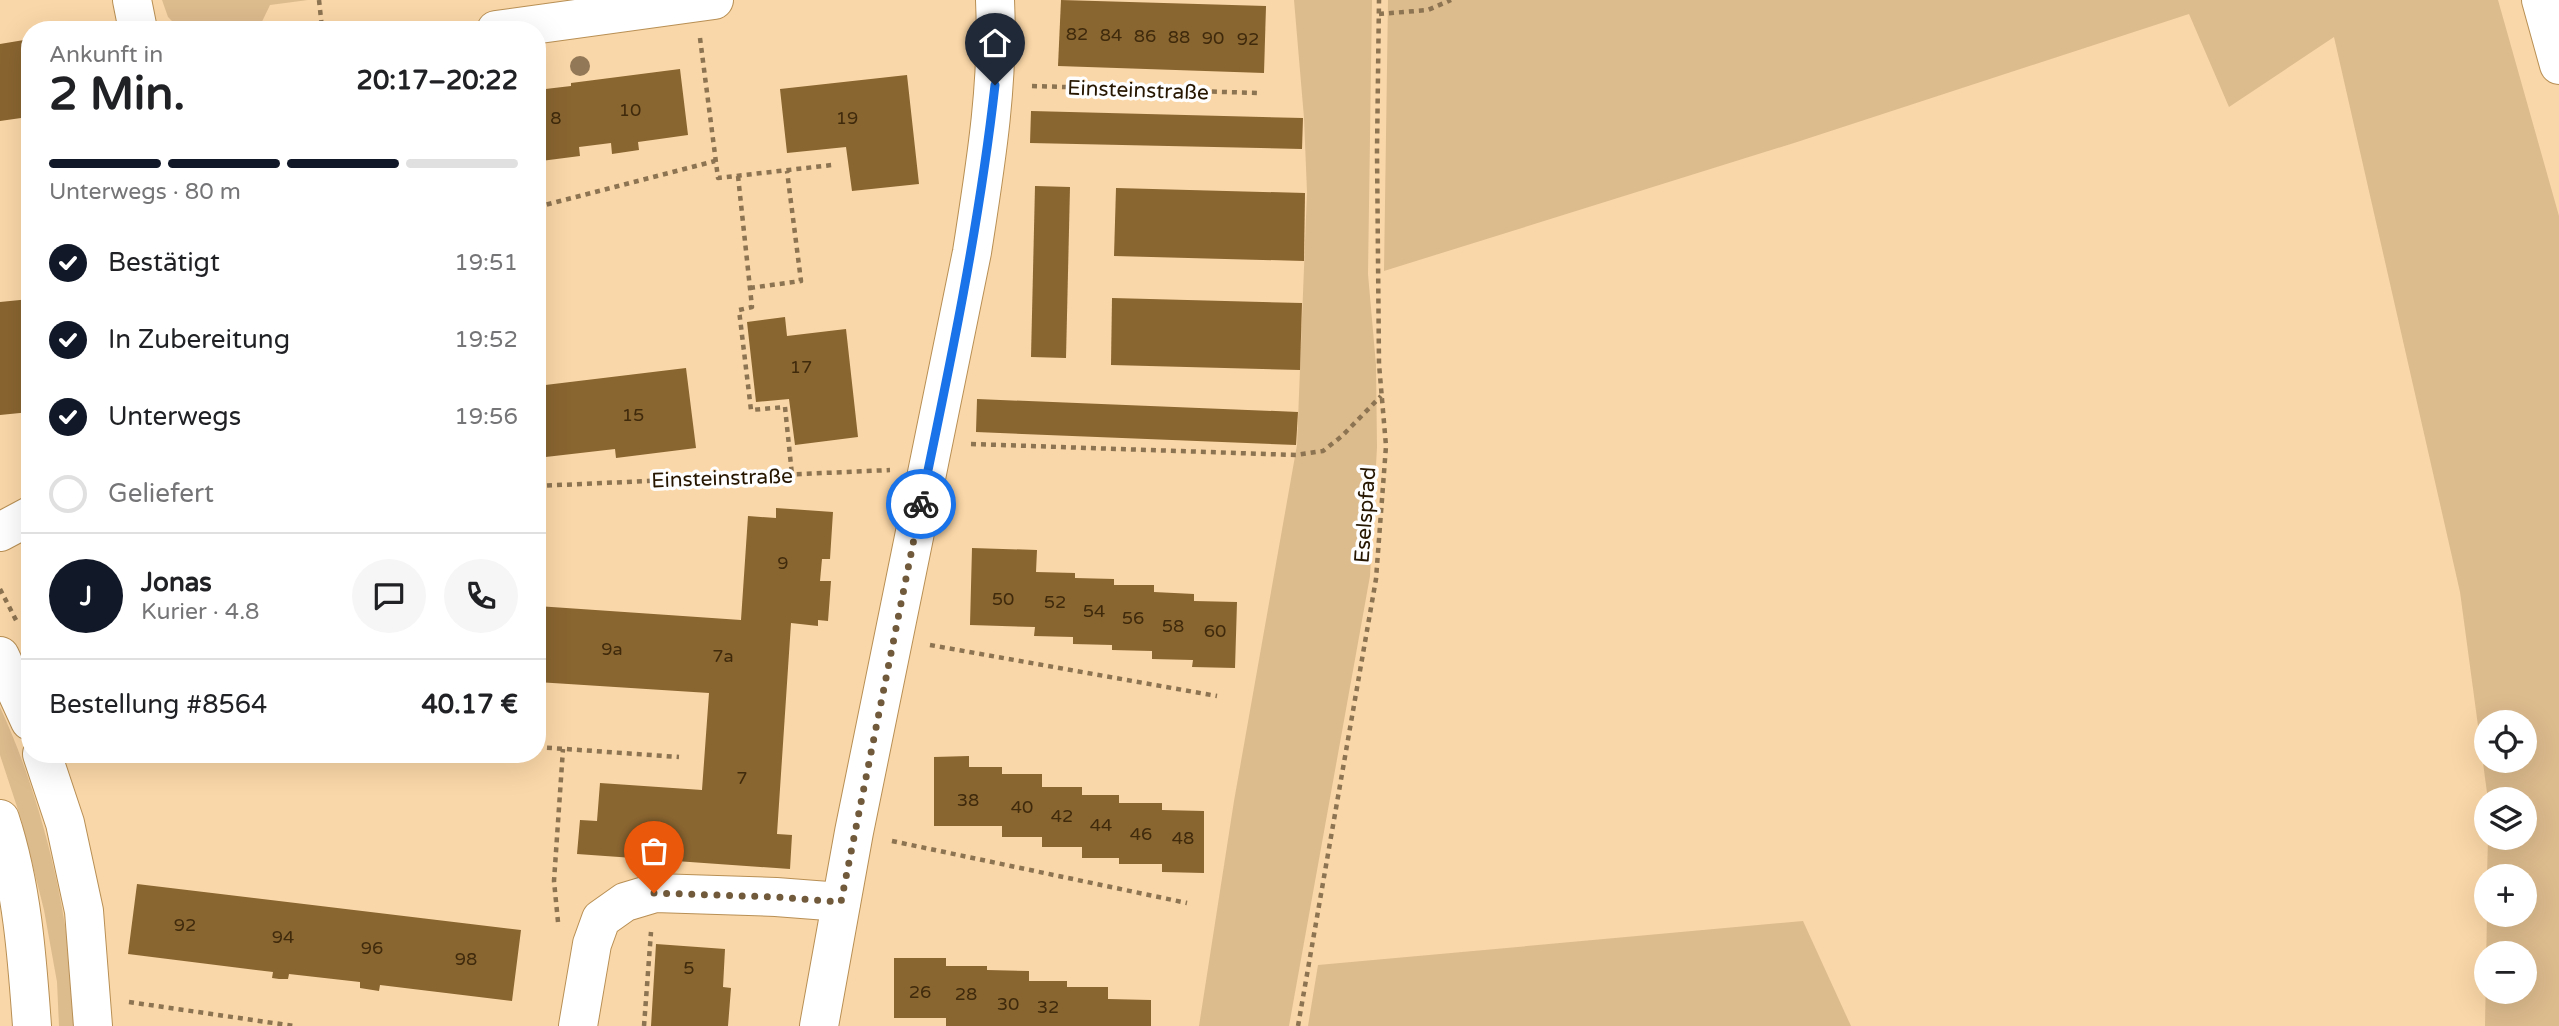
<!DOCTYPE html>
<html lang="de">
<head>
<meta charset="utf-8">
<style>
	body { margin:0; font-family:"Varela Round",sans-serif; background:#f6f6f6; color:#202124; height:100vh; display:flex; flex-direction:column; font-size:26px; white-space:nowrap }
	* { box-sizing:border-box; margin:0 }
	p { font-size:23px; color:#757577 }
	.icon { flex:none; width:38px; height:38px; fill:none; stroke:currentColor; stroke-width:2; stroke-linecap:round; stroke-linejoin:round }
	.map { position:relative; flex:1; overflow:hidden }
	.details { position:absolute; left:21px; top:21px; width:525px; height:742px; display:flex; flex-direction:column; background:#fff; border-radius:28px; box-shadow:0 7px 28px #0002 }
	.details>* { flex:none }
	.tools { position:absolute; left:2474px; top:710px; display:grid; gap:14px }
	.tools a { display:grid; place-items:center; width:63px; height:63px; border-radius:50%; background:#fff; box-shadow:0 7px 28px #0002; font-size:35px }
	.pin { position:absolute; display:grid; place-items:center; width:60px; height:60px; color:#fff; margin:-72px -30px; border-radius:50% 50% 50% 0; rotate:-45deg; box-shadow:0 0 7px #0007 }
	.pin .icon { rotate:45deg }
	.courier { position:absolute; display:grid; place-items:center; width:70px; height:70px; margin:-35px; border:5px solid #1a73e8; border-radius:50%; background:#fff; color:#222; box-shadow:0 2px 9px #0007 }
	.overview em { font-style:normal; font-weight:700 }
	.overview div { display:flex; flex-direction:column-reverse }
	.overview { display:flex; align-items:center; justify-content:space-between; height:119px; padding:0 28px }
	h1 { font-size:46px; font-weight:700; line-height:52px }
	.bar { display:grid; grid-template-columns:repeat(4,1fr); gap:10px 7px; align-content:center; height:84px; padding:0 28px }
	.bar i { height:9px; border-radius:5px; background:#e0e0e0 }
	.bar .on { background:#111827 }
	.bar p { grid-column:span 4 }
	.line { display:flex; align-items:center; gap:18px; padding:0 28px; border-top:2px solid #e0e0e0 }
	.line div { flex:1 }
	.round { display:grid; place-items:center; flex:none; width:74px; height:74px; border-radius:37px; background:#f6f6f6 }
	ol { padding:0 28px; list-style:none }
	li { display:flex; align-items:center; gap:21px; height:77px }
	li p { margin-inline-start:auto }
	li .icon { padding:7px; border-radius:50%; background:#111827; color:#fff; stroke-width:4 }
	li:last-child { color:#757577 }
	li i { width:38px; height:38px; border:4px solid #e0e0e0; border-radius:50% }
	.map>svg:first-child { display:block }
	.green { fill:#dcbb8d; fill-rule:evenodd }
	.building { fill:#896530 }
	.lines { fill:none; stroke-linecap:round; stroke-linejoin:round }
	.minor-casing { stroke:#b88f54; stroke-width:40 }
	.major-casing { stroke:#b88f54; stroke-width:40 }
	.highway-casing { stroke:#b88f54; stroke-width:40 }
	.path { stroke:#8c7351; stroke-width:4.5; stroke-dasharray:5 5; stroke-linecap:butt }
	.minor { stroke:#fff; stroke-width:38 }
	.major { stroke:#fff; stroke-width:38 }
	.highway { stroke:#fff; stroke-width:38 }
	.tree { fill:#927856 }
	.done { stroke:#705a3b; stroke-width:7; stroke-dasharray:0 12.6 }
	.route { stroke:#1a73e8; stroke-width:9 }
	.labels { text-anchor:middle; stroke-width:7; stroke-linejoin:round; paint-order:stroke }
	.number-label { font-size:18px; fill:#3f2a0c }
	.street-label { font-size:21px; fill:#261600; stroke:#fefefe }
</style>
</head>
<body>
<div class="map">
<svg width="2559" height="1026" viewBox="0 0 2559 1026">
	<rect width="100%" height="100%" fill="#fad7a8"/>
	<g class="green">
		<polygon points="162,0 308,0 270,5 258,30 181,30 168,17"/>
		<polygon points="1294,0 1372,0 1368,274 1376,365 1377,447 1370,576 1289,1026 1199,1026 1234,801 1297,445 1307,192 1304,118"/>
		<path d="M1388,0h1110l61,216v810h-74l2,-113v2h38v-38h-38l1,-39h37v-38h-37l-28,-208 -126,-555 -105,70 -40,-93 -395,129 -410,128zM2487,723h38v38h-38zM2487,954h38v38h-38z"/>
		<path d="M0,707c41,88 75,221 73,319h-14l-2,-44 -13,-72 -23,-91 -21,-64z"/>
		<polygon points="1803,921 1851,1026 1308,1026 1318,965"/>
	</g>
	<g class="building">
		<polygon points="1061,0 1266,6 1264,73 1058,66"/>
		<polygon points="30,39 30,168 28,168 21,118 0,121 0,44"/>
		<polygon points="680,69 688,135 638,142 639,150 612,154 611,143 579,147 580,156 541,161 542,169 537,170 537,90 571,86 571,83"/>
		<polygon points="907,75 919,184 852,191 846,147 787,153 780,89"/>
		<polygon points="1031,111 1303,118 1302,149 1030,143"/>
		<polygon points="1035,186 1070,187 1066,358 1031,357"/>
		<polygon points="1116,188 1305,193 1304,261 1114,256"/>
		<polygon points="1112,298 1302,303 1300,370 1111,365"/>
		<polygon points="30,299 30,412 0,415 0,302"/>
		<polygon points="785,317 787,336 846,329 858,437 795,445 789,399 756,402 747,322"/>
		<polygon points="686,368 696,448 616,458 615,449 537,458 537,386"/>
		<polygon points="977,399 1298,412 1296,445 976,432"/>
		<polygon points="776,508 833,512 830,559 822,559 820,581 831,581 828,621 818,620 818,626 791,623 777,834 792,835 790,869 577,854 580,820 597,821 600,783 702,790 709,693 537,682 537,606 741,620 748,516 776,518"/>
		<polygon points="972,548 1037,550 1036,572 1075,573 1075,578 1114,579 1114,585 1154,585 1154,592 1194,594 1194,601 1237,602 1235,668 1192,667 1193,660 1152,659 1152,651 1112,650 1112,645 1073,644 1073,637 1034,636 1035,627 970,625"/>
		<polygon points="969,756 969,767 1002,767 1002,774 1042,774 1042,787 1082,787 1082,795 1119,795 1119,803 1162,803 1162,810 1204,811 1204,873 1162,872 1162,864 1119,864 1119,858 1082,858 1082,847 1042,847 1042,837 1002,837 1002,826 934,826 934,757"/>
		<polygon points="137,884 521,930 512,1001 380,985 379,991 360,988 360,982 289,974 288,979 279,979 272,978 273,972 128,954"/>
		<polygon points="656,944 725,949 723,987 731,988 728,1026 651,1026"/>
		<polygon points="894,958 946,958 946,966 987,966 987,970 1029,971 1029,981 1067,981 1067,987 1108,987 1108,999 1151,1000 1151,1026 946,1026 946,1018 894,1018"/>
	</g>
	<g class="lines">
		<g class="minor-casing">
			<g id="minor">
				<polyline points="132,0 138,30"/>
				<polyline points="496,30 714,0"/>
				<polyline points="0,532 30,516"/>
				<polyline points="578,1026 592,944 601,919 625,902 655,893 776,897 841,902"/>
				<path d="M819,1026l35,-194 118,-580c13,-84 27,-167 23,-252"/>
			</g>
		</g>
		<g class="major-casing">
			<g id="major">
				<polyline points="0,656 30,721"/>
				<polyline points="42,754 65,823 84,911 93,1026"/>
				<path d="M0,819c22,67 27,137 32,207"/>
			</g>
		</g>
		<g class="highway-casing">
			<polyline id="highway" points="2541,0 2559,65"/>
		</g>
		<g class="path">
			<polyline points="319,0 322,28"/>
			<polyline points="1379,14 1428,10 1451,0"/>
			<polyline points="700,38 718,178 832,165"/>
			<polyline points="1032,86 1258,93"/>
			<polyline points="738,176 752,307 739,310 751,410 785,407 792,475"/>
			<polyline points="537,207 715,161"/>
			<polyline points="750,288 801,281 787,171"/>
			<polyline points="971,444 1296,455 1323,451 1342,436 1381,396"/>
			<polyline points="537,486 890,470"/>
			<polyline points="0,589 17,622"/>
			<polyline points="930,645 1217,696"/>
			<polyline points="537,747 679,757"/>
			<polyline points="390,754 477,760 487,754"/>
			<polyline points="892,841 1187,903"/>
			<polyline points="558,922 554,881 563,749"/>
			<polyline points="129,1002 294,1026"/>
			<polyline points="644,1026 651,932"/>
			<polyline points="1298,1026 1376,579 1386,446 1379,364 1377,151 1379,0"/>
		</g>
		<use href="#minor" class="minor"/>
		<use href="#major" class="major"/>
		<use href="#highway" class="highway"/>
	</g>
	<circle class="tree" cx="580" cy="66" r="10"/>
	<g class="lines">
		<polyline class="done" points="654,893 776,897 841,902 921,504"/>
		<path class="route" d="M921,504c29,-139 58,-277 74,-419"/>
	</g>
	<g class="labels">
		<g class="number-label">
			<text x="1077" y="40">82</text>
			<text x="1111" y="41">84</text>
			<text x="1145" y="42">86</text>
			<text x="1179" y="43">88</text>
			<text x="1213" y="44">90</text>
			<text x="1248" y="45">92</text>
			<text x="630" y="116">10</text>
			<text x="556" y="124">8</text>
			<text x="847" y="124">19</text>
			<text x="801" y="373">17</text>
			<text x="633" y="421">15</text>
			<text x="783" y="569">9</text>
			<text x="1003" y="605">50</text>
			<text x="1055" y="608">52</text>
			<text x="1094" y="617">54</text>
			<text x="1133" y="624">56</text>
			<text x="1173" y="632">58</text>
			<text x="1215" y="637">60</text>
			<text x="612" y="655">9a</text>
			<text x="723" y="662">7a</text>
			<text x="742" y="784">7</text>
			<text x="968" y="806">38</text>
			<text x="1022" y="813">40</text>
			<text x="1062" y="822">42</text>
			<text x="1101" y="831">44</text>
			<text x="1141" y="840">46</text>
			<text x="1183" y="844">48</text>
			<text x="185" y="931">92</text>
			<text x="283" y="943">94</text>
			<text x="372" y="954">96</text>
			<text x="466" y="965">98</text>
			<text x="689" y="974">5</text>
			<text x="920" y="998">26</text>
			<text x="966" y="1000">28</text>
			<text x="1008" y="1010">30</text>
			<text x="1048" y="1013">32</text>
		</g>
		<g class="street-label">
			<text transform="translate(1138 90) rotate(2)" y="7">Einsteinstraße</text>
			<text transform="translate(722 478) rotate(-2)" y="7">Einsteinstraße</text>
			<text transform="translate(1365 515) rotate(-86)" y="7">Eselspfad</text>
		</g>
	</g>
</svg>
<div class="tools">
<a><svg class="icon" aria-label="locate" viewBox="0 0 24 24"><circle cx="12" cy="12" r="6"/><path d="M12 2v4M12 18v4M2 12h4M18 12h4"/></svg></a>
<a><svg class="icon" aria-label="layers" viewBox="0 0 24 24"><path d="M12 4l9 5-9 5-9-5zM3 14l9 5 9-5"/></svg></a>
<a>+</a>
<a>−</a>
</div>
<div class="pin" style="left:654px;top:893px;background:#ea580c"><svg class="icon" aria-label="bag" viewBox="0 0 24 24"><path d="M5 8h14l-1 12H6zM9 8a3 3 0 0 1 6 0"/></svg></div>
<div class="pin" style="left:995px;top:85px;background:#1f2937"><svg class="icon" aria-label="home" viewBox="0 0 24 24"><path d="M3 11l9-7 9 7M6 9v11h12V9"/></svg></div>
<div class="courier" style="left:921px;top:504px"><svg class="icon" aria-label="bike" viewBox="0 0 24 24"><circle cx="6" cy="16" r="4"/><circle cx="18" cy="16" r="4"/><path d="M6 16l4-8h5l3 8M10 8l3 8H6M13 5h3"/></svg></div>
<section class="details">
<div class="overview"><div><h1>2 Min.</h1><p>Ankunft in</p></div><em>20:17–20:22</em></div>
<div class="bar"><i class="on"></i><i class="on"></i><i class="on"></i><i></i><p>Unterwegs · 80 m</p></div>
<ol>
<li><svg class="icon" aria-label="check" viewBox="0 0 24 24"><path d="M5 12l5 5 9-10"/></svg>Bestätigt<p>19:51</p></li>
<li><svg class="icon" aria-label="check" viewBox="0 0 24 24"><path d="M5 12l5 5 9-10"/></svg>In Zubereitung<p>19:52</p></li>
<li><svg class="icon" aria-label="check" viewBox="0 0 24 24"><path d="M5 12l5 5 9-10"/></svg>Unterwegs<p>19:56</p></li>
<li><i></i>Geliefert</li>
</ol>
<div class="line" style="height:126px"><b class="round" style="background:#111827;color:#fff">J</b><div><b>Jonas</b><p>Kurier · 4.8</p></div><a class="round"><svg class="icon" aria-label="chat" viewBox="0 0 24 24"><path d="M4 5h16v11H9l-5 4z"/></svg></a><a class="round"><svg class="icon" aria-label="phone" viewBox="0 0 24 24"><path d="M5 4h4l2 5-3 2q2 4 5 5l2-3 5 2v4C11 20 4 13 5 4z"/></svg></a></div>
<div class="line" style="height:91px"><div>Bestellung #8564</div><b>40.17 €</b></div>
</section>
</div>
</body>
</html>
